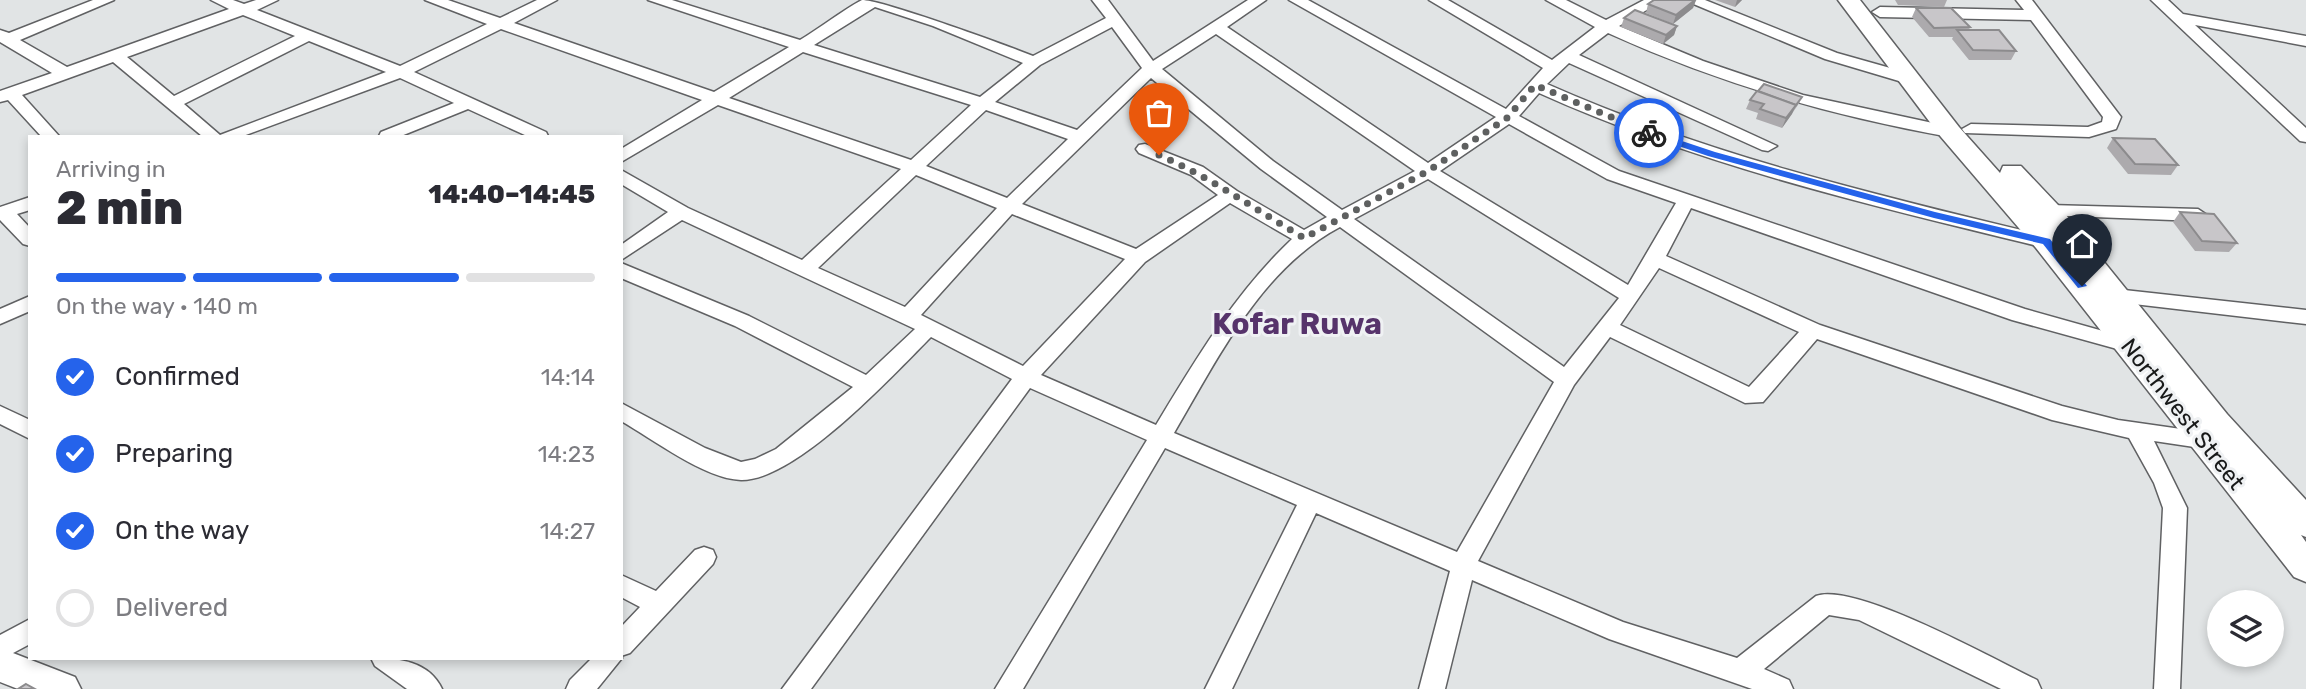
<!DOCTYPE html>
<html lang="en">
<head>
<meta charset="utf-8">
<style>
	body { margin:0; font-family:Rubik,sans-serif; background:#f2f2f3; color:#2b2b33; height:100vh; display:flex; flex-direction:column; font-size:26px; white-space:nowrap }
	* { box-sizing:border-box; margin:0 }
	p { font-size:23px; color:#7c7c81 }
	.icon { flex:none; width:38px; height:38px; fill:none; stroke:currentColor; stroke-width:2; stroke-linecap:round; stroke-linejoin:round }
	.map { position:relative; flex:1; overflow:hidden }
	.side { position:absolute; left:28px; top:135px; width:595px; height:525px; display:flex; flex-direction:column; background:#fff; border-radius:0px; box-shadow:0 4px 10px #0003 }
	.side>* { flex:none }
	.buttons { position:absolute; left:2207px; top:590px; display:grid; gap:14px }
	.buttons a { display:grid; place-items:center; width:77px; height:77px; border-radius:50%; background:#fff; box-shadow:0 4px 10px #0003; font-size:35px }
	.pin { position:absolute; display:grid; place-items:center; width:60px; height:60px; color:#fff; margin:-72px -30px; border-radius:50% 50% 50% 0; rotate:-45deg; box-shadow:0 0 7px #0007 }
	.pin .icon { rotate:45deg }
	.courier { position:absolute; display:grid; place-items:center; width:70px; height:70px; margin:-35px; border:5px solid #2563eb; border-radius:50%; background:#fff; color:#222; box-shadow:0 2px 9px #0007 }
	.summary em { font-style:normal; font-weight:800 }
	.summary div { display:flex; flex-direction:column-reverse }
	.summary { display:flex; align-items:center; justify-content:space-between; height:119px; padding:0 28px }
	h1 { font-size:46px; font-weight:800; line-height:52px }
	.bar { display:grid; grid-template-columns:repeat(4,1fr); gap:10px 7px; align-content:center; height:84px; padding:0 28px }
	.bar i { height:9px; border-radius:5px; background:#e1e1e2 }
	.bar .selected { background:#2563eb }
	.bar p { grid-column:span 4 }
	ol { padding:0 28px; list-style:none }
	li { display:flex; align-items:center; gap:21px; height:77px }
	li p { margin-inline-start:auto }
	li .icon { padding:7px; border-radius:50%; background:#2563eb; color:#fff; stroke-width:4 }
	li:last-child { color:#7c7c81 }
	li i { width:38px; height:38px; border:4px solid #e1e1e2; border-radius:50% }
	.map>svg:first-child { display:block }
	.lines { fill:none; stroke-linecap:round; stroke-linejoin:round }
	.street-casing { stroke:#606163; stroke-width:3 }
	.secondary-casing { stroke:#606163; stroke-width:3 }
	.street { fill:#fff; fill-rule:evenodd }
	.secondary { fill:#fff; fill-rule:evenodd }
	.wall { fill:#acaaad }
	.shaded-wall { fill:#8c8b8d }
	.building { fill:#c8c6c9; stroke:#8c8b8d; stroke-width:2 }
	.route { fill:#2563eb }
	.done { stroke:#5e6060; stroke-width:7; stroke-dasharray:0 12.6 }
	.labels { text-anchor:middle; stroke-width:6; stroke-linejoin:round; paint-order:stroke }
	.street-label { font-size:23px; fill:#181919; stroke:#eff1f3 }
	.district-label { font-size:30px; font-weight:bold; fill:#56336b; stroke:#eff1f3 }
</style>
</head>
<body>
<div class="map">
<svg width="2306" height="689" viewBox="0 0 2306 689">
	<rect width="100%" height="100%" fill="#e1e4e5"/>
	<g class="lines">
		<g class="street-casing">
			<g id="street">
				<path d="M93,0h21l-94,40 47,27 162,-58 -18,-9h22l11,4 12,-4h22l-21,10 143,56 87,-42 -62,-24h23l52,18 37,-18h20l-43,23 200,69 75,-45 -141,-47h24l128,40c20,-12 43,-30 62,-40 20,0 144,45 171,56l73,-38 -14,-18h16l45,61 95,-61h18l-39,27 201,136 68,-46 -207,-117h19l198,109 37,-41 -114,-68h19l104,60 43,-33 -49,-27h20l40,20 38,-20h20l-45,26 84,35 100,34 153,33 3,4 -9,5c-119,-21 -232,-54 -342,-104l-29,22 198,91 -9,5 -6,-1 -193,-87 -22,21c160,71 329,111 499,152l10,6 -10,6c-173,-42 -345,-82 -507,-155l-20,23 100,55 406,138 110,31 4,5 -4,5 -7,2 -116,-32 -321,-112 -25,48 154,69 242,81 56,14 91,13 3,6 -3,6 -8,3 -47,-7 33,67 -7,181h-26l9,-181 -9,-25 -25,-45 -77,-18 -235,-81 -54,63 -18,1 -135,-66 -36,48 -96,176 145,61 114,36 79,-62c40,-14 179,64 221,84l4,9h-40l-142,-69 -30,-5 -65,54 25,11 4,9h-41l-143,-50 -137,-59 -27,109h-26l31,-118 -134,-58 -84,176h-27l92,-184 -132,-57 -142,241h-28l152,-249 -117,-52 -219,301h-29l230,-310 -81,-42c-38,38 -135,144 -190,143 -36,-1 -88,-41 -120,-59v-18l84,45 36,14 14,-3 21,-10 77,-62 -118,-61 -114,-48v-15l128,53 117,59 49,-46 -233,-109 -61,40v-15l47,-33 -47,-28v-14l67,38 114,52 99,-91 -183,-64 -97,57v-13l81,-49 -201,-71 -87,43 132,60 2,4h-21l-59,-27 -67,27h-22l2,-4 73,-29 -54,-25 -157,58h-41l-89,-74 -91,33 37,41h-18l-33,-36 -8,2v-11l52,-18 -52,-31v-12l9,3zM875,7l58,19 90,37 -43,34 -166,-52zM243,15l52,21 -121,60 -47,-39zM1112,27l30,41 -65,62 -82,-28 45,-37zM1216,34l199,137 -73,39 -69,-49 -111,-92zM309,41l77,31 -166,63 -36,-31zM803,52l168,53 -60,55 -182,-62zM1151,78l110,91 66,48 -23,13 -67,-39 -34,-24 -58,-23 -6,1 -3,4 3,4 52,22 27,20 -82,54 -114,-45zM986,110l82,29 -61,59 -81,-32zM1509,124l98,55 69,24 -48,82 -188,-114zM916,175l81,33 -92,99 -87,-39zM1428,179l191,119 -55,69 -210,-148zM1230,203l62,36c-57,54 -96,120 -136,186l-115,-50 104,-113zM1012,214l113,45 -102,107 -102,-51zM1340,227l214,155 -97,170 -283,-119c44,-75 87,-164 166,-206zM1659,268l140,64 -50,55 -129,-62z"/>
				<polygon points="1684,0 1705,0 1837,53 1915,75 1917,79 1909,84 1825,59"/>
				<polygon points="2016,0 2032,0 2121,117 2116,129 2089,137 1965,133 1962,129 1971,124 2088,127 2102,122 2103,117 2031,20 1880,17 1872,12 1880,7 2024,10"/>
				<polygon points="2151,0 2168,0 2183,14 2306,36 2306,46 2195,25 2306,128 2306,142 2300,141"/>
				<polygon points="30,197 30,210 17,214 30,228 30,246 23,244 0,220 0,207"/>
				<polygon points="2049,205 2198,209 2207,215 2198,221 2042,215 2040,211 2042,207"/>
				<polygon points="2115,289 2306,310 2306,324 2108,301 2105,296 2108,291"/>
				<polygon points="30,296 30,311 0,324 0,309"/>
				<polygon points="0,406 30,420 30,439 0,424"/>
				<polygon points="704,547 713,550 716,557 713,564 630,653 621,656 622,658 597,689 566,689 570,680 592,658 621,658 621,627 640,607 621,597 621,575 656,591 695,550"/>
				<polygon points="30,619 30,644 0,660 0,635"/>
				<path d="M371,658c27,0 58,3 71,31h-35l-32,-23z"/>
			</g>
		</g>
		<g class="secondary-casing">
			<g id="secondary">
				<polygon points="1838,0 1860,0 1959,127 2000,173 2003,166 2021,166 2058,205 2227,414 2306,500 2306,537 2301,535 2306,542 2306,582 2294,577 2036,248 1941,137"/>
				<polygon points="0,648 75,677 81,689 18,689 0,682"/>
			</g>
		</g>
		<use href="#street" class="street"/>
		<use href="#secondary" class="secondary"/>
	</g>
	<g class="wall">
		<polygon points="1654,0 1696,0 1693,8 1673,24 1646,13 1648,4"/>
		<polygon points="1715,0 1742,0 1735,7"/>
		<polygon points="1895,0 1947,0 1944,7 1898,5"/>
		<polygon points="1916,8 1970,27 1969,30 2016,51 2011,60 1969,60 1952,39 1953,37 1929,37 1912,17"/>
		<polygon points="1624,18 1677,26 1674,35 1663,44 1621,27"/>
		<polygon points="1750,100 1800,102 1782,128 1756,119 1758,113 1746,109"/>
		<polygon points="2113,138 2178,165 2171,175 2128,174 2107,148"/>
		<polygon points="2180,212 2237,243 2229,252 2195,251 2173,222"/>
	</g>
	<g class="shaded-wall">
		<polygon points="1695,0 1696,0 1693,8 1673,24 1676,15"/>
		<polygon points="1737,0 1742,0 1735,7"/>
		<polygon points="1677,26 1674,35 1663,44 1666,35"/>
		<polygon points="1796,105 1792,114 1782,128 1786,118"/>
	</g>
	<g class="building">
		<polygon points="1654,0 1695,0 1676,15 1648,4"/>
		<polygon points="1916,8 1951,8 1970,27 1934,28"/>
		<polygon points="1635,10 1677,26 1666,35 1624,18"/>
		<polygon points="1957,30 1999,30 2016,51 1973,50"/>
		<polygon points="1764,84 1802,97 1796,105 1758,91"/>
		<polygon points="1757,91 1796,105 1786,118 1760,109 1764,104 1750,100"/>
		<polygon points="2113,138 2155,139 2178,165 2135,164"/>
		<polygon points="2180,212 2214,214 2237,243 2202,241"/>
		<polygon points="26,684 35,689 18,689"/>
	</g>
	<polygon class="route" points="1649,130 1715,152 1935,212 2050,239 2087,286 2078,288 2043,244 1934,218 1708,156 1646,135"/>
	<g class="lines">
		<path class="done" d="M1159,155c51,22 97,55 145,83l124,-67 79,-53 28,-33 114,48"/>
	</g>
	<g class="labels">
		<g class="street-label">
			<text transform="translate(2183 414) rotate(52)" y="8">Northwest Street</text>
		</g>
		<g class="district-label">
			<text x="1297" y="334">Kofar Ruwa</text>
		</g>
	</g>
</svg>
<div class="buttons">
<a><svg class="icon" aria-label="layers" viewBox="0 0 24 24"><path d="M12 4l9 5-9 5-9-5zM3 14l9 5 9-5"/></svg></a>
</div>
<div class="pin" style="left:1159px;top:155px;background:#ea580c"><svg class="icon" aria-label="bag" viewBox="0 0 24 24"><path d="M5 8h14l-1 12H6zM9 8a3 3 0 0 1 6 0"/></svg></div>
<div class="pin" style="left:2082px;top:286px;background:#1f2937"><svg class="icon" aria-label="home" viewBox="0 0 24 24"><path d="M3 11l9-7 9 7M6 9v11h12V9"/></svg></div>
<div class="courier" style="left:1649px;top:133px"><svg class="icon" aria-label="bike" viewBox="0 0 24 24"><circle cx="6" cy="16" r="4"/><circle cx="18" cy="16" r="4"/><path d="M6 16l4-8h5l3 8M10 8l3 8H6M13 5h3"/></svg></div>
<section class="side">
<div class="summary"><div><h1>2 min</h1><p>Arriving in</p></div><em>14:40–14:45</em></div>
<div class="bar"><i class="selected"></i><i class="selected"></i><i class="selected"></i><i></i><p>On the way · 140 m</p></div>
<ol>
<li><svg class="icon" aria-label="check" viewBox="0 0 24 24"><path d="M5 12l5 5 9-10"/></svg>Confirmed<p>14:14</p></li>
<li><svg class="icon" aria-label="check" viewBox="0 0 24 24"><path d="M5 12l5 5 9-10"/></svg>Preparing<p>14:23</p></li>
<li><svg class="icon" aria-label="check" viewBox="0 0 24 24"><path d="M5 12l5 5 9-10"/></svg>On the way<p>14:27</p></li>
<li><i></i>Delivered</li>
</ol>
</section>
</div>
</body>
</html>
